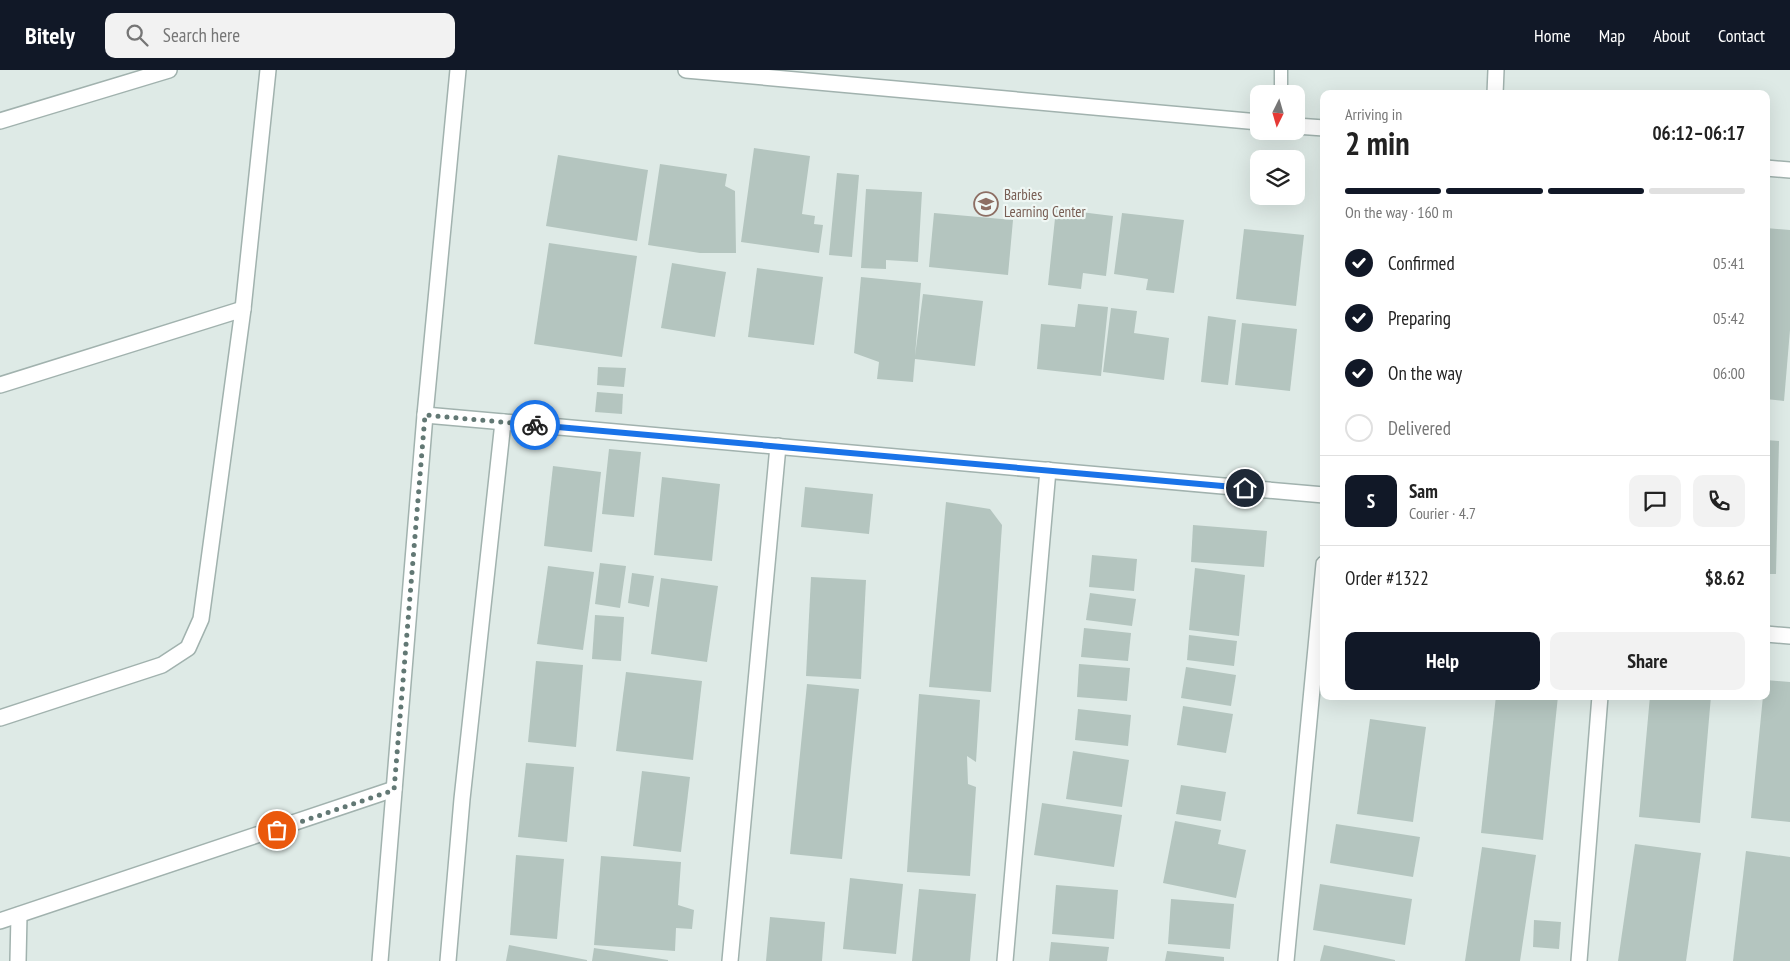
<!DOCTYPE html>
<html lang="en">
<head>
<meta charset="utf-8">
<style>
	body { margin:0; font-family:"PT Sans Narrow",sans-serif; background:#f2f2f2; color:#222; height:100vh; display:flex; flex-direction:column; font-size:19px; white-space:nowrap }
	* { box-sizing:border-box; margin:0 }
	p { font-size:16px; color:#767676 }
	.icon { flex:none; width:28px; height:28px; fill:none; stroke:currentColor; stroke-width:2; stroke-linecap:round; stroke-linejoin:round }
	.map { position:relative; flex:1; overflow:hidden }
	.sheet { position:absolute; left:1320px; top:20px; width:450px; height:610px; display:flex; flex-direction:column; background:#fff; border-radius:10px; box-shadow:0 5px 20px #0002 }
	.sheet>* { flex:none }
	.needle { width:32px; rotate:185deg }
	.controls { position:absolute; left:1250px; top:15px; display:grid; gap:10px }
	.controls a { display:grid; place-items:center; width:55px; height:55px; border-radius:10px; background:#fff; box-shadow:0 5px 20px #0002; font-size:25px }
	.pin { position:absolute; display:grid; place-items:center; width:42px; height:42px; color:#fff; margin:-21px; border:2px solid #fff; border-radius:50%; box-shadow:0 1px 5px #0007 }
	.courier { position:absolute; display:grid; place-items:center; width:50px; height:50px; margin:-25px; border:4px solid #1a73e8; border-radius:50%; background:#fff; color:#222; box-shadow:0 1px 6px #0007 }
	.overview em { font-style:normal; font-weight:700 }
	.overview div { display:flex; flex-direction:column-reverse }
	.overview { display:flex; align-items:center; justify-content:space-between; height:85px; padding:0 25px }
	h1 { font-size:32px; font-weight:700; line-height:38px }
	.bar { display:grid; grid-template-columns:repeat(4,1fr); gap:8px 5px; align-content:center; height:60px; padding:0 25px }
	.bar i { height:6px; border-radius:4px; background:#e0e0e0 }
	.bar .current { background:#111827 }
	.bar p { grid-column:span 4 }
	.line { display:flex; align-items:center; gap:12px; padding:0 25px; border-top:1px solid #e0e0e0 }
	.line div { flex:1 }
	.round { display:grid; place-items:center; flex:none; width:52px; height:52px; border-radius:10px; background:#f2f2f2 }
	ol { padding:0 25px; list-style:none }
	li { display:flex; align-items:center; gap:15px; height:55px }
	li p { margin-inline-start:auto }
	li .icon { padding:5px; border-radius:50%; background:#111827; color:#fff; stroke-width:4 }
	li:last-child { color:#767676 }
	li i { width:28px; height:28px; border:2px solid #e0e0e0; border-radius:50% }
	.button { display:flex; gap:10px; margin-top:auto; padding:10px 25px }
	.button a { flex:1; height:58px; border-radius:10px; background:#111827; color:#fff; font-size:20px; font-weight:700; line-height:58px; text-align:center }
	.button a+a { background:#f2f2f2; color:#222 }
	header { display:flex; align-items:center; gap:30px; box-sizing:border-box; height:70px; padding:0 25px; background:#111827; color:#fff }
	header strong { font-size:24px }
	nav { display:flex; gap:28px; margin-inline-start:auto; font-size:18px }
	.search { width:350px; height:45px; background:#f2f2f2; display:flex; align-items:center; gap:12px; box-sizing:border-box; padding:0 18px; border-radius:10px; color:#767676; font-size:19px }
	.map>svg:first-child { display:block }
	.building { fill:#b4c5bf }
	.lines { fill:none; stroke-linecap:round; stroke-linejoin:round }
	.service-casing { stroke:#a1b2ae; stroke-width:15 }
	.minor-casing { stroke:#a1b2ae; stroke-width:18 }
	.tertiary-casing { stroke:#a1b2ae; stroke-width:18 }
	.service { stroke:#fff; stroke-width:12 }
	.minor { stroke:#fff; stroke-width:15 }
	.tertiary { stroke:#fff; stroke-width:15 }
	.done { stroke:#627874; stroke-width:5; stroke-dasharray:0 9 }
	.route { stroke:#1a73e8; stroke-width:6 }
	.labels { text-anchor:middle; stroke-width:4.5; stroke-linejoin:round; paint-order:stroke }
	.education-label { font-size:15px; fill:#785e54; stroke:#eff7f4; text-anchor:start }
</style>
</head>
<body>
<header>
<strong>Bitely</strong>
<div class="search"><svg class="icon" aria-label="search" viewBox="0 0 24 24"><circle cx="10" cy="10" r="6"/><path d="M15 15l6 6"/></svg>Search here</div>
<nav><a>Home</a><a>Map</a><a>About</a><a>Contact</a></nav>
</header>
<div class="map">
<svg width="1790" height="891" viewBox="0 0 1790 891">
	<rect width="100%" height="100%" fill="#deeae6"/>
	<g class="building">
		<polygon points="754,78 810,86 802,144 815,146 814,154 823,155 819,183 741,172"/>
		<polygon points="558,85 648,100 637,171 546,156"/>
		<polygon points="660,94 727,104 725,116 735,121 736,183 700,183 648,175"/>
		<polygon points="837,103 859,105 852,187 829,185"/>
		<polygon points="866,119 922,122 918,192 886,190 886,199 861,198"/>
		<polygon points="1056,139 1113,146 1106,206 1083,203 1081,219 1048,215"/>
		<polygon points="934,143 1013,150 1008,205 929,197"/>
		<polygon points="1122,143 1184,150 1174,223 1146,220 1148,209 1114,204"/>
		<polygon points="1766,158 1790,160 1790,260 1784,331 1766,329"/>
		<polygon points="1244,159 1304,165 1296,236 1236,229"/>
		<polygon points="549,173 637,186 622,287 534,274"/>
		<polygon points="672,193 726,202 715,267 661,258"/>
		<polygon points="757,198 823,207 814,275 748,267"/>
		<polygon points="861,207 921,213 915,286 923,224 983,231 975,296 915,289 913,312 877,309 879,292 854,283"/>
		<polygon points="1078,234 1108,237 1101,306 1037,299 1041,254 1075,257"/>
		<polygon points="1111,238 1137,241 1134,263 1169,268 1164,310 1103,302"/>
		<polygon points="1208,246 1236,250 1228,315 1201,312"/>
		<polygon points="1242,253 1297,259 1290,321 1235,315"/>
		<polygon points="598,297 626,298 624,317 597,315"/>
		<polygon points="597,322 623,324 622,344 595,342"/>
		<polygon points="1766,370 1779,371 1776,504 1766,504"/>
		<polygon points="609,379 641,382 634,447 602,444"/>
		<polygon points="553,396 601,402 592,482 544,476"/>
		<polygon points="662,407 720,414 712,491 654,485"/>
		<polygon points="805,417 873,424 869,464 801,457"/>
		<polygon points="946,432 990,439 1002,455 991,622 929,617"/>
		<polygon points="1193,455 1267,461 1264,497 1191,492"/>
		<polygon points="1092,485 1137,489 1134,521 1089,517"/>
		<polygon points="600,493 626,496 620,538 595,534"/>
		<polygon points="548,496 594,502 583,580 537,574"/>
		<polygon points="1195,498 1245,505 1239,566 1189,560"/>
		<polygon points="632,503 654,506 649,537 628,533"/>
		<polygon points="811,507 866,510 861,609 806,606"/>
		<polygon points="661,508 718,516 707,592 651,584"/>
		<polygon points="1090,523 1136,529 1132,556 1086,550"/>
		<polygon points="595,545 624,547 621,591 592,589"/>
		<polygon points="1084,558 1131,563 1128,591 1081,587"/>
		<polygon points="1189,565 1237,571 1234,596 1187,590"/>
		<polygon points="536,591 583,595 576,677 528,672"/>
		<polygon points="1079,594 1130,598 1127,631 1077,627"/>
		<polygon points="1186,597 1236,605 1231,636 1181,628"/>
		<polygon points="626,602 702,611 693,690 616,681"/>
		<polygon points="1766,610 1790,612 1790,752 1751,748 1763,626 1766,626"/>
		<polygon points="807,614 859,619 842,789 790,784"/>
		<polygon points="919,624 980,630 976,692 967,686 968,714 976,717 970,806 907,802"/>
		<polygon points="1496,626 1558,626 1543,770 1481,763"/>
		<polygon points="1650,626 1711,626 1700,753 1639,747"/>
		<polygon points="1183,636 1233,644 1226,683 1177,675"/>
		<polygon points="1078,639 1131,645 1128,676 1075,670"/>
		<polygon points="1370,649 1426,657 1413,752 1357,744"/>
		<polygon points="1073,681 1129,690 1122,737 1066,729"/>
		<polygon points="526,693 574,697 567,772 518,767"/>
		<polygon points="642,701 690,707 681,782 633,776"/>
		<polygon points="1181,715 1226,722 1221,751 1176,744"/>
		<polygon points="1042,733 1122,745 1114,797 1034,785"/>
		<polygon points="1175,751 1221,760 1218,774 1246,780 1236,828 1163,813"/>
		<polygon points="1336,754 1420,767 1413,807 1330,793"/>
		<polygon points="1635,774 1701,783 1686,891 1618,891"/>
		<polygon points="1482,777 1536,785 1520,891 1465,891"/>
		<polygon points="1746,781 1790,787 1790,891 1733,891"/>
		<polygon points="516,785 564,789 557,869 510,865"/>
		<polygon points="601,786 681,792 678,835 694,840 692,859 676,858 675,881 594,875"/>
		<polygon points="850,808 903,814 896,884 843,879"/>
		<polygon points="1320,814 1412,829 1405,875 1313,860"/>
		<polygon points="1056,815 1118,820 1114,869 1052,864"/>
		<polygon points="919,819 976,824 970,891 912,891"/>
		<polygon points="1171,829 1234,834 1230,879 1168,874"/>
		<polygon points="770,847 825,852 822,891 766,891"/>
		<polygon points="1534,850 1561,852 1559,879 1533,877"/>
		<polygon points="1051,872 1109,877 1107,891 1049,891"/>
		<polygon points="509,875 587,890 587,891 506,891"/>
		<polygon points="1324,875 1395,890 1395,891 1320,891"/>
		<polygon points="594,878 668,890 668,891 592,891"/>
		<polygon points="1167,881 1224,887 1224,891 1165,891"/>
	</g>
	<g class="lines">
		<g class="service-casing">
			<polyline id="service" points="1281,24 1281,0"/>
		</g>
		<g class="minor-casing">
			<g id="minor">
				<polyline points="686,0 1259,52"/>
				<polyline points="1495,24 1496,0"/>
				<polyline points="0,51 169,0"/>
				<polyline points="1296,56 1324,58"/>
				<polyline points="1766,98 1790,100"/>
				<polyline points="0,315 243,239"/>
				<polyline points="425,345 1324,425"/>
				<polyline points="1766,564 1790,566"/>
				<polyline points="0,648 162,595 188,578 201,549 243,239 268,0"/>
				<polyline points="0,851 394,719"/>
				<polyline points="18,891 19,845"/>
				<polyline points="448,891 462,729 503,352"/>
				<polyline points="730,891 778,376"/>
				<polyline points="1005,891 1048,400"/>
				<polyline points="1286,891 1324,494"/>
				<polyline points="1579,891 1600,626"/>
			</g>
		</g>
		<g class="tertiary-casing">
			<polyline id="tertiary" points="380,891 425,345 458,0"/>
		</g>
		<use href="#service" class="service"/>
		<use href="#minor" class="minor"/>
		<use href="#tertiary" class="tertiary"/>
	</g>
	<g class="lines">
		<polyline class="done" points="277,760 394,720 425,345 535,355"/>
		<polyline class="route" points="535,355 1245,418"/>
	</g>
	<defs>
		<g id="school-ring" transform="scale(1.25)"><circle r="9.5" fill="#eff7f4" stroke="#8d6e63" stroke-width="1.5"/><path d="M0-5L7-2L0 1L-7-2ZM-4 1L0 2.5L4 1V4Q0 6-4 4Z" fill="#8d6e63"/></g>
	</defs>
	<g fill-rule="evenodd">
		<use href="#school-ring" x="986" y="134"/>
	</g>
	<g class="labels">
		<g class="education-label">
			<text x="1004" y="130">Barbies<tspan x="1004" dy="17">Learning Center</tspan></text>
		</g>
	</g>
</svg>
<div class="controls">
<a><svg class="needle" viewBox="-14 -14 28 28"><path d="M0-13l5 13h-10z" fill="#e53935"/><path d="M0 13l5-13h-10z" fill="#767676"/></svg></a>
<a><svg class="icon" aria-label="layers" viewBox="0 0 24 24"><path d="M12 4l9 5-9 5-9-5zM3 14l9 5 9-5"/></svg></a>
</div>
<div class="pin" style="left:277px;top:760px;background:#ea580c"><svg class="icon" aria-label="bag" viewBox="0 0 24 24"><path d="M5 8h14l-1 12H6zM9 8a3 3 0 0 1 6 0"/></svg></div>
<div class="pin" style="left:1245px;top:418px;background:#1f2937"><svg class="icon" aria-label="home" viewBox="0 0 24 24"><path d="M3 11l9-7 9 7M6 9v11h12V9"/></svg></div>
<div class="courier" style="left:535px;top:355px"><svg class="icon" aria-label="bike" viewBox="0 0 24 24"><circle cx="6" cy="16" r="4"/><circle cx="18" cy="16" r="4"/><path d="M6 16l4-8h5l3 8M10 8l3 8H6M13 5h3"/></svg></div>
<section class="sheet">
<div class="overview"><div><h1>2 min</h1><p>Arriving in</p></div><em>06:12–06:17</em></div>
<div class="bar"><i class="current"></i><i class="current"></i><i class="current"></i><i></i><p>On the way · 160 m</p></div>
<ol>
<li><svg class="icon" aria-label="check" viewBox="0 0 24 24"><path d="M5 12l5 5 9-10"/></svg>Confirmed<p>05:41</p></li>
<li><svg class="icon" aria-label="check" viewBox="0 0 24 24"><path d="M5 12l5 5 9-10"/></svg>Preparing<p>05:42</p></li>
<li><svg class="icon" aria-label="check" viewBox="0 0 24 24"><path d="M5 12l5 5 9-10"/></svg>On the way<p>06:00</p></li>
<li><i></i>Delivered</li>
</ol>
<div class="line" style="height:90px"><b class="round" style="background:#111827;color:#fff">S</b><div><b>Sam</b><p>Courier · 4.7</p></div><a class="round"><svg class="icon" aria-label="chat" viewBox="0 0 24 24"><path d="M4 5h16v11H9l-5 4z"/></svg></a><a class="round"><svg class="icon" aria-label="phone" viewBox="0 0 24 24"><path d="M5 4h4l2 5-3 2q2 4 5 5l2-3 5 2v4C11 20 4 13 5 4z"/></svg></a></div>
<div class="line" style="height:65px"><div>Order #1322</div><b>$8.62</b></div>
<div class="button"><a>Help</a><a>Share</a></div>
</section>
</div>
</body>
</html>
